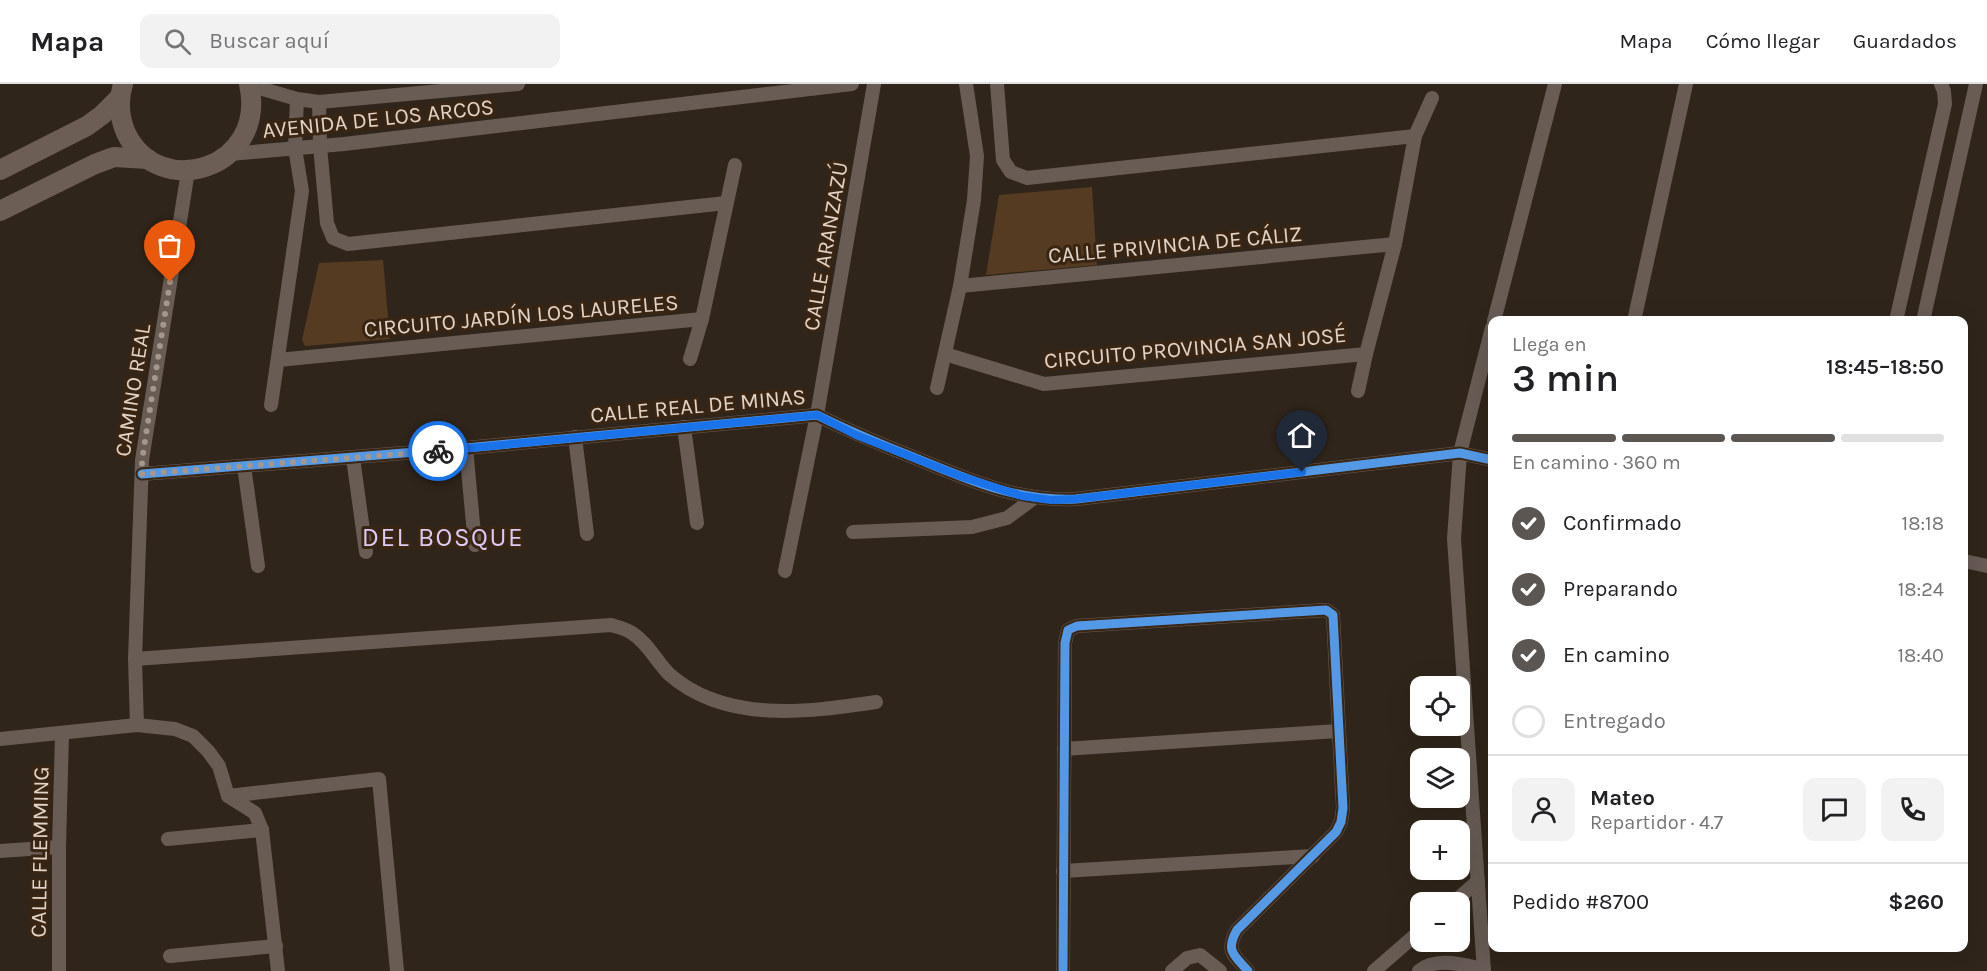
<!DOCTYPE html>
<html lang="es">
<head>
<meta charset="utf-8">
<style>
	body { margin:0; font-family:Karla,sans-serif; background:#f2f2f2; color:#202124; height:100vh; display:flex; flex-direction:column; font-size:22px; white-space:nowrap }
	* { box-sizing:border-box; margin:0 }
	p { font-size:20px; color:#757577 }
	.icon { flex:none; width:33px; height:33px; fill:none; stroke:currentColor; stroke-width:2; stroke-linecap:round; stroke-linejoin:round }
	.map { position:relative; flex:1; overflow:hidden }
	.drawer { position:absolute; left:1488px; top:232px; width:480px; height:636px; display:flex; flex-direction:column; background:#fff; border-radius:12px; box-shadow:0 6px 24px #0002 }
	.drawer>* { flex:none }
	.fabs { position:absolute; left:1410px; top:592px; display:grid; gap:12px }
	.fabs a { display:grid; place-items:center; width:60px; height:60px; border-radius:12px; background:#fff; box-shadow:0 6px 24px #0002; font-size:30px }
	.pin { position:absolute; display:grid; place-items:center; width:51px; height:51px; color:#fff; margin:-62px -26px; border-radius:50% 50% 50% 0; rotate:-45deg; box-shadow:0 0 6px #0007 }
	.pin .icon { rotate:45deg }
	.courier { position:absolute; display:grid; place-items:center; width:60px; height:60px; margin:-30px; border:4px solid #1a73e8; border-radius:50%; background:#fff; color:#222; box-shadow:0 2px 8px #0007 }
	.overview em { font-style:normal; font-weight:600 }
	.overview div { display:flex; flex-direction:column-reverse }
	.overview { display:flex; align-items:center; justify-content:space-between; height:102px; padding:0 24px }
	h1 { font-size:39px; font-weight:600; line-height:45px }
	.bar { display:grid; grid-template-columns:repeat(4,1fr); gap:9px 6px; align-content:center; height:72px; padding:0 24px }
	.bar i { height:8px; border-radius:4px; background:#e0e0e0 }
	.bar .current { background:#5b5652 }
	.bar p { grid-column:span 4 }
	.line { display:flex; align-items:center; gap:15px; padding:0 24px; border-top:2px solid #e0e0e0 }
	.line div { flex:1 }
	.round { display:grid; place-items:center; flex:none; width:63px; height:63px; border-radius:12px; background:#f2f2f2 }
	ol { padding:0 24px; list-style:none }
	li { display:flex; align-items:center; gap:18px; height:66px }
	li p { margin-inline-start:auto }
	li .icon { padding:6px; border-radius:50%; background:#5b5652; color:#fff; stroke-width:4 }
	li:last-child { color:#757577 }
	li i { width:33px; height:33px; border:3px solid #e0e0e0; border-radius:50% }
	header { display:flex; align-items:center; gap:36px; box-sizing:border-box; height:84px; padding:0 30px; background:#fff; border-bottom:2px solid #e0e0e0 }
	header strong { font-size:28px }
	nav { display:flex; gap:33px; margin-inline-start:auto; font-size:21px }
	.search { width:420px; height:54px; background:#f2f2f2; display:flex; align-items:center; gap:15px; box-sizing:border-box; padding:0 21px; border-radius:12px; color:#757577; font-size:22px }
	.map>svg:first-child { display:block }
	.green { fill:#553b22 }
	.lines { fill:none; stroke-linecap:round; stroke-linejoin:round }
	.street { stroke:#685c55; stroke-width:14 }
	.secondary { stroke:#6c5e55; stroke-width:20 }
	.cycleway-casing { stroke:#392511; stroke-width:13 }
	.cycleway { stroke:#5399e6; stroke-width:9 }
	.done { stroke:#a4978b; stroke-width:6; stroke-dasharray:0 10.8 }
	.route { stroke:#1a73e8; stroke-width:8 }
	.labels { text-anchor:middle; stroke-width:6; stroke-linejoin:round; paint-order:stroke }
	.street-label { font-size:22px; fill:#e2d4c8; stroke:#392511 }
	.quarter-label { font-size:26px; letter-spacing:1.5px; fill:#dbcbf5; stroke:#392511 }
</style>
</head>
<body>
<header>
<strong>Mapa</strong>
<div class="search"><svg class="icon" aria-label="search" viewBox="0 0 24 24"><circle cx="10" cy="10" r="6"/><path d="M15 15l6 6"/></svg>Buscar aquí</div>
<nav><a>Mapa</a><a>Cómo llegar</a><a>Guardados</a></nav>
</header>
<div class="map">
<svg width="1987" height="887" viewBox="0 0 1987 887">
	<rect width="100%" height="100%" fill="#30251a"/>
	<g class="green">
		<polygon points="1092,103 1097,181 986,191 999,111"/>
		<polygon points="383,176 390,255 305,262 302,256 319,179"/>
	</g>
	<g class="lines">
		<g class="street">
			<polyline points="997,0 1003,76 1011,88 1027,94 1415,52"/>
			<polyline points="249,1 297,15 319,18 518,0"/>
			<polyline points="319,18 320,62 327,139 333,154 348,160 726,119"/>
			<polyline points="230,70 344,60 852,0"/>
			<polyline points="960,202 1395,160"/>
			<polyline points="1494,237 1555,0"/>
			<polyline points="1634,237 1686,0"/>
			<polyline points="1896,237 1945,20 1944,7 1941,0"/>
			<polyline points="1923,237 1976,0"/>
			<polyline points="945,270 1044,300 1366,270"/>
			<polyline points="690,275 702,235 735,81"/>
			<polyline points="278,276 702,235"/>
			<polyline points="937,304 960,202 974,116 977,72 966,0"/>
			<polyline points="1358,307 1366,270 1395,160 1415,52 1432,14"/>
			<polyline points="271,321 302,107 295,64 297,15"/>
			<polyline points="684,343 697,439"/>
			<polyline points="575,353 587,450"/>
			<polyline points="466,364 475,461"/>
			<polyline points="353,374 366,468"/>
			<polyline points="244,382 258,482"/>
			<path d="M142,390l324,-26 351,-33c32,16 63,29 96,42 54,22 103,45 163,42l384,-46 32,7"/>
			<polyline points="853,448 972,443 1007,434 1034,414"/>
			<polyline points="1964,477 1987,482"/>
			<polyline points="785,487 817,331 874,0"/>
			<path d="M135,575l476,-34c7,2 16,4 21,8 16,10 24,28 37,41 56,50 140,38 207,28"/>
			<polyline points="137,641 135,575 142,376 188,87"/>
			<polyline points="0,655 137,641 175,645 193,652 208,667 219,682 228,712 255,729 262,746 278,887"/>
			<polyline points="1064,665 1338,647"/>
			<polyline points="228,712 379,695 397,887"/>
			<polyline points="168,755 262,746"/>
			<polyline points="0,767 59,763"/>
			<polyline points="1063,787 1313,772"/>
			<polyline points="1453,819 1478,797"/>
			<polyline points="170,872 276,862"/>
			<polyline points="59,887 59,763 62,650"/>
			<path d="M1063,887l2,-328 3,-13 9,-4 249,-16 7,5 10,193 -2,14 -5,10 -99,98c-12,21 -3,25 11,41"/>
			<polyline points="1172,887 1187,874 1200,871 1220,887"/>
			<polyline points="1374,887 1420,847"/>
			<path d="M1419,887c17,-15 45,-6 65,-2"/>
			<polyline points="1484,887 1454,455 1460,369 1492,244"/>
		</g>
		<g class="secondary">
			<path d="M123,0c-5,17 -4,33 3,49 33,69 142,36 123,-49"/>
			<polyline points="0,86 87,42 102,31 119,14"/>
			<polyline points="0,127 95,80 114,73 148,75"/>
		</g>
		<g class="cycleway-casing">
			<g id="cycleway">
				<path d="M142,390l324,-26 351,-33c32,16 63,29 96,42 54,22 103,45 163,42l384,-46 32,7"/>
				<path d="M1063,887l2,-328 3,-13 9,-4 249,-16 7,5 10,193 -2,14 -5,10 -99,98c-12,21 -3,25 11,41"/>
			</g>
		</g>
		<use href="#cycleway" class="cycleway"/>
	</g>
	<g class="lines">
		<polyline class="done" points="170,198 142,376 142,390 438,367"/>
		<polyline class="route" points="438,367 817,331 856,351 960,392 1022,412 1051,416 1076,415 1302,388"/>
	</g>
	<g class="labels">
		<g class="street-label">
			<text transform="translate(378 34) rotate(-6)" y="8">AVENIDA DE LOS ARCOS</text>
			<text transform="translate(1175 160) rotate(-5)" y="8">CALLE PRIVINCIA DE CÁLIZ</text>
			<text transform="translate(825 162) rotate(-80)" y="8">CALLE ARANZAZÚ</text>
			<text transform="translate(521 231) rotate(-5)" y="8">CIRCUITO JARDÍN LOS LAURELES</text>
			<text transform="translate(1195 263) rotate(-5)" y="8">CIRCUITO PROVINCIA SAN JOSÉ</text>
			<text transform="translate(132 306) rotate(-81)" y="8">CAMINO REAL</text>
			<text transform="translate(698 321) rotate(-5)" y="8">CALLE REAL DE MINAS</text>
			<text transform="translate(39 768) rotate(-89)" y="8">CALLE FLEMMING</text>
		</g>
		<g class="quarter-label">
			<text x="443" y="462">DEL BOSQUE</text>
		</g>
	</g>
</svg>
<div class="fabs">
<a><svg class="icon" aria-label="locate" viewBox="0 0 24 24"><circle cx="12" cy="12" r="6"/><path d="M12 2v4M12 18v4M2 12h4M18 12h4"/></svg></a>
<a><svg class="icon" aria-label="layers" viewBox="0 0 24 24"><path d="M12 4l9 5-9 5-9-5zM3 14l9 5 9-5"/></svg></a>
<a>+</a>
<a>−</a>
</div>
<div class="pin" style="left:170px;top:198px;background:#ea580c"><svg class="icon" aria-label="bag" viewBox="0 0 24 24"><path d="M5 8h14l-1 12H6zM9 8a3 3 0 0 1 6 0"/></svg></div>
<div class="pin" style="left:1302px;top:388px;background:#1f2937"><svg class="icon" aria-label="home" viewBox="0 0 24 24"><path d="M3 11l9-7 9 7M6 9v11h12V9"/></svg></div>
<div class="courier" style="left:438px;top:367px"><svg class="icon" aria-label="bike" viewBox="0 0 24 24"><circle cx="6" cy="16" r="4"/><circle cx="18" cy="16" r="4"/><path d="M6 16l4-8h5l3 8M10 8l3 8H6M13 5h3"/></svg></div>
<section class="drawer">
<div class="overview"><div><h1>3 min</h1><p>Llega en</p></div><em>18:45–18:50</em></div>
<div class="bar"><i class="current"></i><i class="current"></i><i class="current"></i><i></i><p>En camino · 360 m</p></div>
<ol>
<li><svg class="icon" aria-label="check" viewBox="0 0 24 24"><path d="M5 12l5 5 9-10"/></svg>Confirmado<p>18:18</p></li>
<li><svg class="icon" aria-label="check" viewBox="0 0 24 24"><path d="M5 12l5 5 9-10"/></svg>Preparando<p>18:24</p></li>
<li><svg class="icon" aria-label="check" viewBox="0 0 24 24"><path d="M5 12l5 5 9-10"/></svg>En camino<p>18:40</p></li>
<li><i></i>Entregado</li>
</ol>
<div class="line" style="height:108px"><a class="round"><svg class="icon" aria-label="person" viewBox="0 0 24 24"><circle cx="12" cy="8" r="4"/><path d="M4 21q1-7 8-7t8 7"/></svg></a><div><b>Mateo</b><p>Repartidor · 4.7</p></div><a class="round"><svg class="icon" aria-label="chat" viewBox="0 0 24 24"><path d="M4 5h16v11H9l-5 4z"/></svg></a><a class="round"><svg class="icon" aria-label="phone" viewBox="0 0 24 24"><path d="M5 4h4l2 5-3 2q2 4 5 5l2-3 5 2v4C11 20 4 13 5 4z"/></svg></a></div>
<div class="line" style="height:78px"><div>Pedido #8700</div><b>$260</b></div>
</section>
</div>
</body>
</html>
